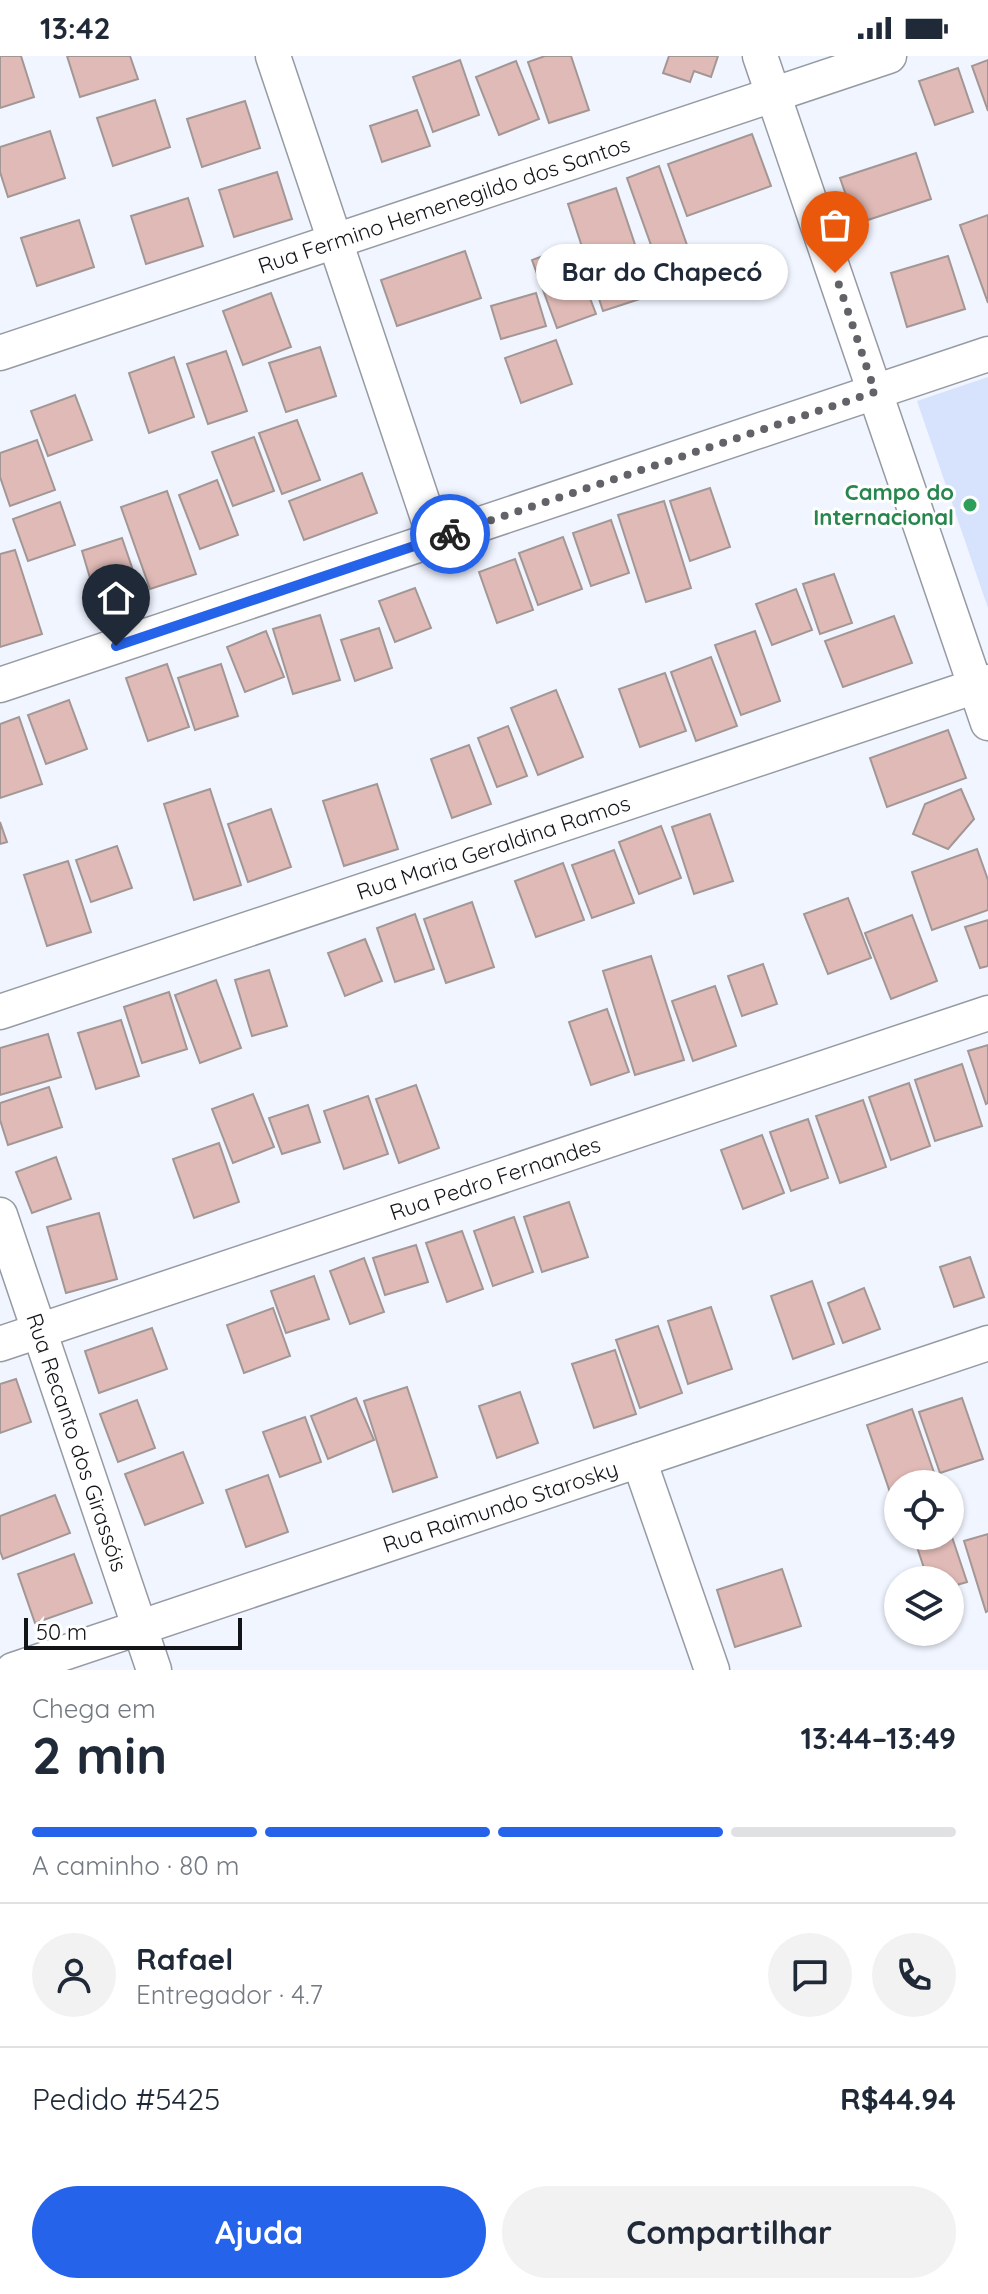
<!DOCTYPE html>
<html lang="pt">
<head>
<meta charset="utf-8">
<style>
	body { margin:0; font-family:Quicksand,sans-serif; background:#f2f2f3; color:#1f2937; height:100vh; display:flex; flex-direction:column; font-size:30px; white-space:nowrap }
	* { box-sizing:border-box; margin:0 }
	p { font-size:26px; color:#747a83 }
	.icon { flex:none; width:44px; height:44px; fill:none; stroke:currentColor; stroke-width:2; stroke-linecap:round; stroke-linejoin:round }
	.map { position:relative; height:1614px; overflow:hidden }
	.details { display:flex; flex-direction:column; background:#fff; flex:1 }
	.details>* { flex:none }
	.fabs { position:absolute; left:884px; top:1414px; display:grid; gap:16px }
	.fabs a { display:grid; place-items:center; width:80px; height:80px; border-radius:50%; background:#fff; box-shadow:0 2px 6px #0004; font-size:40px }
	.scale { position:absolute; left:24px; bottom:20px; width:218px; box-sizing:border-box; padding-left:8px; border:4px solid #131417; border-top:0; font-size:22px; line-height:28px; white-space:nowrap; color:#131417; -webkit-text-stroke:6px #fff; paint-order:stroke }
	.pin { position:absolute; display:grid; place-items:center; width:68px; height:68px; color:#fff; margin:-82px -34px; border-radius:50% 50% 50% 0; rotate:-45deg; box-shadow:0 0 8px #0007 }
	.pin .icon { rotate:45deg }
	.courier { position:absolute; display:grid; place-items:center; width:80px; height:80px; margin:-40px; border:6px solid #2563eb; border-radius:50%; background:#fff; color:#222; box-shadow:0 2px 10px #0007 }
	.bubble { position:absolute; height:56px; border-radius:28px; background:#fff; box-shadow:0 2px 6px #0004; font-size:26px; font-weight:800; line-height:56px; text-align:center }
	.headline em { font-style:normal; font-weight:800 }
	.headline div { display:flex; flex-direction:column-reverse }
	.headline { display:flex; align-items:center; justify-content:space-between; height:136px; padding:0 32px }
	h1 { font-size:52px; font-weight:800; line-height:60px }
	.bar { display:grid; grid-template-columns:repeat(4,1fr); gap:12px 8px; align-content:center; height:96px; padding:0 32px }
	.bar i { height:10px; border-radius:6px; background:#e0e1e3 }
	.bar .on { background:#2563eb }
	.bar p { grid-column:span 4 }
	.line { display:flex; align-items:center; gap:20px; padding:0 32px; border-top:2px solid #e0e1e3 }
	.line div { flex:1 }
	.round { display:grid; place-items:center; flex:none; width:84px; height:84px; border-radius:42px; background:#f2f2f3 }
	.action { display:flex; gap:16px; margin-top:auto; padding:16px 32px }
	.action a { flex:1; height:92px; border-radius:48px; background:#2563eb; color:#fff; font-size:32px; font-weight:800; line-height:92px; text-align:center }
	.action a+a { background:#f2f2f3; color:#1f2937 }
	.status { display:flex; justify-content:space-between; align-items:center; height:56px; padding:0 40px; background:#fff; direction:ltr }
	.status svg { height:22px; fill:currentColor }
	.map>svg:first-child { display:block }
	.green { fill:#d7e2fc }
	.building { fill:#e0bab6; stroke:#a29795; stroke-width:2 }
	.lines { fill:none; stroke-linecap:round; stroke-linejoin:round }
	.street-casing { stroke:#969aa2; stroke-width:37 }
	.street { stroke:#fff; stroke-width:34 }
	.done { stroke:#616368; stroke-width:8; stroke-dasharray:0 14.4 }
	.route { stroke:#2563eb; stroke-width:10 }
	.leisure-dot { fill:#2e9e5b; stroke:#fff; stroke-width:3 }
	.labels { text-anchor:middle; stroke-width:6; stroke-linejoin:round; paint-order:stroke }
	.street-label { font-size:22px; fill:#131417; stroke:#fff }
	.leisure-label { font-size:22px; font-weight:bold; fill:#27864d; stroke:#fff; text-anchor:end }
</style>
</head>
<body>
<div class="status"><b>13:42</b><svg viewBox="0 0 49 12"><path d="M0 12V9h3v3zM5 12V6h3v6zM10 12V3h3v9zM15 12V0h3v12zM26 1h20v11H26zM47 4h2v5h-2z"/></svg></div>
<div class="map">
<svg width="988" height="1614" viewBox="0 0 988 1614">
	<rect width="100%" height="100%" fill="#f1f5ff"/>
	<polygon class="green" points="988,321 988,552 917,345"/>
	<g class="building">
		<polygon points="0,0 21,0 34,41 0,52"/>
		<polygon points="67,0 130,0 138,23 80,41"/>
		<polygon points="545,0 571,0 589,54 549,67 528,6"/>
		<polygon points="669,0 718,0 711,21 694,15 690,26 663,17"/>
		<polygon points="460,4 479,59 433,76 413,21"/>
		<polygon points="988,4 988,55 972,10"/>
		<polygon points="516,5 539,63 499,79 476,21"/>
		<polygon points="958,12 973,56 935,69 919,25"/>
		<polygon points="155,44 170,91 113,110 97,62"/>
		<polygon points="245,45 260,92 202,111 187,63"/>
		<polygon points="417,54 430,90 382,106 370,70"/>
		<polygon points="50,75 65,122 8,141 0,116 0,91"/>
		<polygon points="752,78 771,130 687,160 668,108"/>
		<polygon points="916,97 931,143 856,168 840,122"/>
		<polygon points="659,110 688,192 656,203 627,122"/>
		<polygon points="277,116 292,163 234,181 219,134"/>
		<polygon points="616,132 652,239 603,255 568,148"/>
		<polygon points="188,142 203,190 146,208 131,160"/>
		<polygon points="988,159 988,247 960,169"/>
		<polygon points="79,164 94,211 37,230 21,182"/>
		<polygon points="570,190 596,258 557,272 532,204"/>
		<polygon points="465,195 481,242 397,270 381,224"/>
		<polygon points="948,200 965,253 907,271 891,217"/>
		<polygon points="271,237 291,291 243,309 223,255"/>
		<polygon points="536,237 546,270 501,283 491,250"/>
		<polygon points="556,284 572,328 521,347 505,302"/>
		<polygon points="320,291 336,340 286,356 269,307"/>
		<polygon points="226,295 247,355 208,368 187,308"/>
		<polygon points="174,301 194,361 149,377 129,317"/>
		<polygon points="75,339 92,384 48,400 31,355"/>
		<polygon points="297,364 320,424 282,438 259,377"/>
		<polygon points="254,381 274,435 233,450 212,396"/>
		<polygon points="37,384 55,434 10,450 0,421 0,397"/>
		<polygon points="362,417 377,457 304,484 289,445"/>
		<polygon points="217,424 238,479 200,493 179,439"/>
		<polygon points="710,432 730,491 690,505 670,445"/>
		<polygon points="167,435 196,518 150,533 121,451"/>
		<polygon points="664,445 691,532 646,546 618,459"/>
		<polygon points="60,446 75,489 28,505 13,463"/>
		<polygon points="611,464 629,517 591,530 573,477"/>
		<polygon points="563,481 582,533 538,549 519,497"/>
		<polygon points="122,482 137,526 95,539 82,495"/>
		<polygon points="15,494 42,578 0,591 0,498"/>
		<polygon points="515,503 533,554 497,567 479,516"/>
		<polygon points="834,518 852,567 820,578 803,528"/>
		<polygon points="415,532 431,572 395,586 379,545"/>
		<polygon points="796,533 812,574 772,589 756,548"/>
		<polygon points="320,559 340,624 293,638 273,573"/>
		<polygon points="894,560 912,607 843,631 825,585"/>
		<polygon points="379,572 392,612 355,625 341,584"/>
		<polygon points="266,575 284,621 245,636 227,591"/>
		<polygon points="755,575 780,645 741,659 715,589"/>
		<polygon points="711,601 737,670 696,685 671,616"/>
		<polygon points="167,608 189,671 148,685 126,622"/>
		<polygon points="221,608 238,660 195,674 178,622"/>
		<polygon points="665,617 686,675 640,691 619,633"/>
		<polygon points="556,634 583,701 538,719 511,652"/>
		<polygon points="69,644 87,693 46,708 28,659"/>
		<polygon points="19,661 42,728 0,742 0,668"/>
		<polygon points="508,670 527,720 497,731 478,682"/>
		<polygon points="948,674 966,722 887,751 870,702"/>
		<polygon points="469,689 491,748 452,762 431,703"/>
		<polygon points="377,728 398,793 344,810 323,745"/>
		<polygon points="210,733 241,829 194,844 164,748"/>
		<polygon points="961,733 974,763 948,793 913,778 925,748"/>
		<polygon points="271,753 291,811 248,826 228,768"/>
		<polygon points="710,758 733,825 694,838 672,771"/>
		<polygon points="0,766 7,786 0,788"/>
		<polygon points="661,770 681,822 639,838 619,786"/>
		<polygon points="117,790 132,832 91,846 76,804"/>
		<polygon points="977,793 988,824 988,854 932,874 912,816"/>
		<polygon points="614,794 634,847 592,862 572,809"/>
		<polygon points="68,805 91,876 47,890 24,819"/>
		<polygon points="563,807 584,864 536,881 515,825"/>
		<polygon points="848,842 871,902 828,918 804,858"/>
		<polygon points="472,846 494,911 446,927 424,863"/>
		<polygon points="415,858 434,913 395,926 377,872"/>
		<polygon points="912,859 937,925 891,943 865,877"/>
		<polygon points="988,864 988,910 980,912 965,871"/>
		<polygon points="365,883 382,925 345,940 328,897"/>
		<polygon points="651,900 684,1004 635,1019 603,915"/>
		<polygon points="763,908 777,948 742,960 728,920"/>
		<polygon points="269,914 287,970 252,980 235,924"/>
		<polygon points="216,924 241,992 200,1007 175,939"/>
		<polygon points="715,930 736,990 693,1005 672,945"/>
		<polygon points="169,936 187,993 142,1007 124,951"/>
		<polygon points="607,953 629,1016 591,1029 569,966"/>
		<polygon points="121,964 139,1020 96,1033 78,977"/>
		<polygon points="48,978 61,1021 0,1039 0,992"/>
		<polygon points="988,989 988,1047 986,1048 968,995"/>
		<polygon points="962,1008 982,1070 935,1085 915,1024"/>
		<polygon points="909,1027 930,1090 891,1104 869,1041"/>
		<polygon points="416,1029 439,1092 399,1107 376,1043"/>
		<polygon points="49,1031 62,1071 8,1089 0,1064 0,1047"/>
		<polygon points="253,1038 274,1091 233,1107 212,1053"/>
		<polygon points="368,1040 388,1098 344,1113 324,1055"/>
		<polygon points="863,1044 886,1111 840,1127 816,1060"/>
		<polygon points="308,1049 320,1086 282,1098 269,1062"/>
		<polygon points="808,1063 828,1122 791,1135 770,1076"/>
		<polygon points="762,1079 784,1137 743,1153 721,1094"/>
		<polygon points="219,1087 239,1146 194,1162 173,1103"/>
		<polygon points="56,1101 71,1143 32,1157 16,1116"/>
		<polygon points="569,1146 588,1201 542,1216 524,1161"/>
		<polygon points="99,1157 117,1223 66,1237 47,1171"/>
		<polygon points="514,1161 533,1216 493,1230 474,1175"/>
		<polygon points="462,1175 483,1233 447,1246 426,1187"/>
		<polygon points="416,1189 428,1226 385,1239 373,1202"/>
		<polygon points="970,1201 984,1241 954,1251 940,1211"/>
		<polygon points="364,1202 384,1256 350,1268 330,1215"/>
		<polygon points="314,1220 329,1263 286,1277 271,1235"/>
		<polygon points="812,1225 834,1288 793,1303 771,1240"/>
		<polygon points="864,1232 880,1273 843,1287 828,1247"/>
		<polygon points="711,1251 732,1313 688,1328 668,1265"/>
		<polygon points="273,1252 290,1300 244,1317 227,1269"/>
		<polygon points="658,1270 682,1337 640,1352 616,1284"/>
		<polygon points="152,1272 167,1313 99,1337 85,1295"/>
		<polygon points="615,1294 636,1358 594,1372 572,1308"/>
		<polygon points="16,1323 31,1366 0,1377 0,1328"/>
		<polygon points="407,1331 437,1421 393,1436 364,1345"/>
		<polygon points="520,1336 538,1387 497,1402 479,1350"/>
		<polygon points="356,1342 374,1384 328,1403 311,1360"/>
		<polygon points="962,1342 983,1403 940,1417 919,1356"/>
		<polygon points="137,1344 155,1392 118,1406 100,1358"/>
		<polygon points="912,1353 938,1428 898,1428 898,1443 893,1445 867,1369"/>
		<polygon points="305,1361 321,1406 280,1421 263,1376"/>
		<polygon points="183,1396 203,1447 145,1469 125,1418"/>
		<polygon points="268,1419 288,1476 246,1491 226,1434"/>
		<polygon points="55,1439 70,1477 3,1503 0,1495 0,1460"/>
		<polygon points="950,1475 967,1526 950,1531 950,1524 928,1524 915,1485 931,1480 950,1480"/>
		<polygon points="988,1478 988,1555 986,1556 964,1485"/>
		<polygon points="74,1498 92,1547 35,1567 18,1518"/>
		<polygon points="782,1513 801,1570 735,1591 717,1534"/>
	</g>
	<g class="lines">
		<g class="street-casing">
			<g id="street">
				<polyline points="273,0 435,483"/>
				<polyline points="760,0 988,667"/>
				<path id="s1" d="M0,297l889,-297"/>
				<polyline points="0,629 988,298"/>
				<path id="s2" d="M0,956l988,-330"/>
				<path id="s3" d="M0,1159l154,455"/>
				<path id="s4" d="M0,1288l988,-331"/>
				<polyline points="639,1404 712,1614"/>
				<path id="s5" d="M13,1614l975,-327"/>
			</g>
		</g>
		<use href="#street" class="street"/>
	</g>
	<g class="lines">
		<polyline class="done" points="450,478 875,336 835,217"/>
		<polyline class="route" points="116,590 450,478"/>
	</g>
	<circle class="leisure-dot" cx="970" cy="449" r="8"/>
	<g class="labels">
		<g class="street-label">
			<text dy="8" stroke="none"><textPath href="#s1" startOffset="468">Rua Fermino Hemenegildo dos Santos</textPath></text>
			<text dy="8" stroke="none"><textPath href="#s2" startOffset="520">Rua Maria Geraldina Ramos</textPath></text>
			<text dy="8" stroke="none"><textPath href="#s4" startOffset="522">Rua Pedro Fernandes</textPath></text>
			<text dy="8" stroke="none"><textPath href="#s3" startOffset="240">Rua Recanto dos Girassóis</textPath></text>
			<text dy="8" stroke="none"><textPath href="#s5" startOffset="514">Rua Raimundo Starosky</textPath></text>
		</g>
		<g class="leisure-label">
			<text x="954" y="444">Campo do<tspan x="954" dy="25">Internacional</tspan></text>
		</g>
	</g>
</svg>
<div class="fabs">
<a><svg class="icon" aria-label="locate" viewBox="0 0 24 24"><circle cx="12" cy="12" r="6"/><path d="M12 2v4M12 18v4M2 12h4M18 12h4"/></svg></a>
<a><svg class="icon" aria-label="layers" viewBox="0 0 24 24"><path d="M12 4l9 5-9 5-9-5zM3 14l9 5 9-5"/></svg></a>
</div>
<div class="scale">50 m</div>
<div class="pin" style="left:835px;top:217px;background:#ea580c"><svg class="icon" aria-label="bag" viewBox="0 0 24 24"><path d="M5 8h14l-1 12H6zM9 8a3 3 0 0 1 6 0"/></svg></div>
<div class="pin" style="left:116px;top:590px;background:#1f2937"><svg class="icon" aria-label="home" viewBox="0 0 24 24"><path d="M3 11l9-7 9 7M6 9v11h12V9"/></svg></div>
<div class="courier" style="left:450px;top:478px"><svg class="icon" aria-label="bike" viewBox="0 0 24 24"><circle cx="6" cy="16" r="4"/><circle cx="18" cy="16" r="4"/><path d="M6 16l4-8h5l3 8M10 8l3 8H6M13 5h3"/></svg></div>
<div class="bubble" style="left:536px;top:188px;width:252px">Bar do Chapecó</div>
</div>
<section class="details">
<div class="headline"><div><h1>2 min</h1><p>Chega em</p></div><em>13:44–13:49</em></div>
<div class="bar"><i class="on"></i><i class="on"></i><i class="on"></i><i></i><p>A caminho · 80 m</p></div>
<div class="line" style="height:144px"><a class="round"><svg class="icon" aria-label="person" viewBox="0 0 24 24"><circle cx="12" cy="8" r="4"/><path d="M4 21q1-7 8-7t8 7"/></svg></a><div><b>Rafael</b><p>Entregador · 4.7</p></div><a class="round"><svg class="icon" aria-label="chat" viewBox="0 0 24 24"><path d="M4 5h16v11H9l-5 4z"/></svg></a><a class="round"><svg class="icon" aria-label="phone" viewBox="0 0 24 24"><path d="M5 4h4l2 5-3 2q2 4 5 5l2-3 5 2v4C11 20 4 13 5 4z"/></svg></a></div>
<div class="line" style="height:104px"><div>Pedido #5425</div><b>R$44.94</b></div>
<div class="action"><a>Ajuda</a><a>Compartilhar</a></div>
</section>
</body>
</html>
